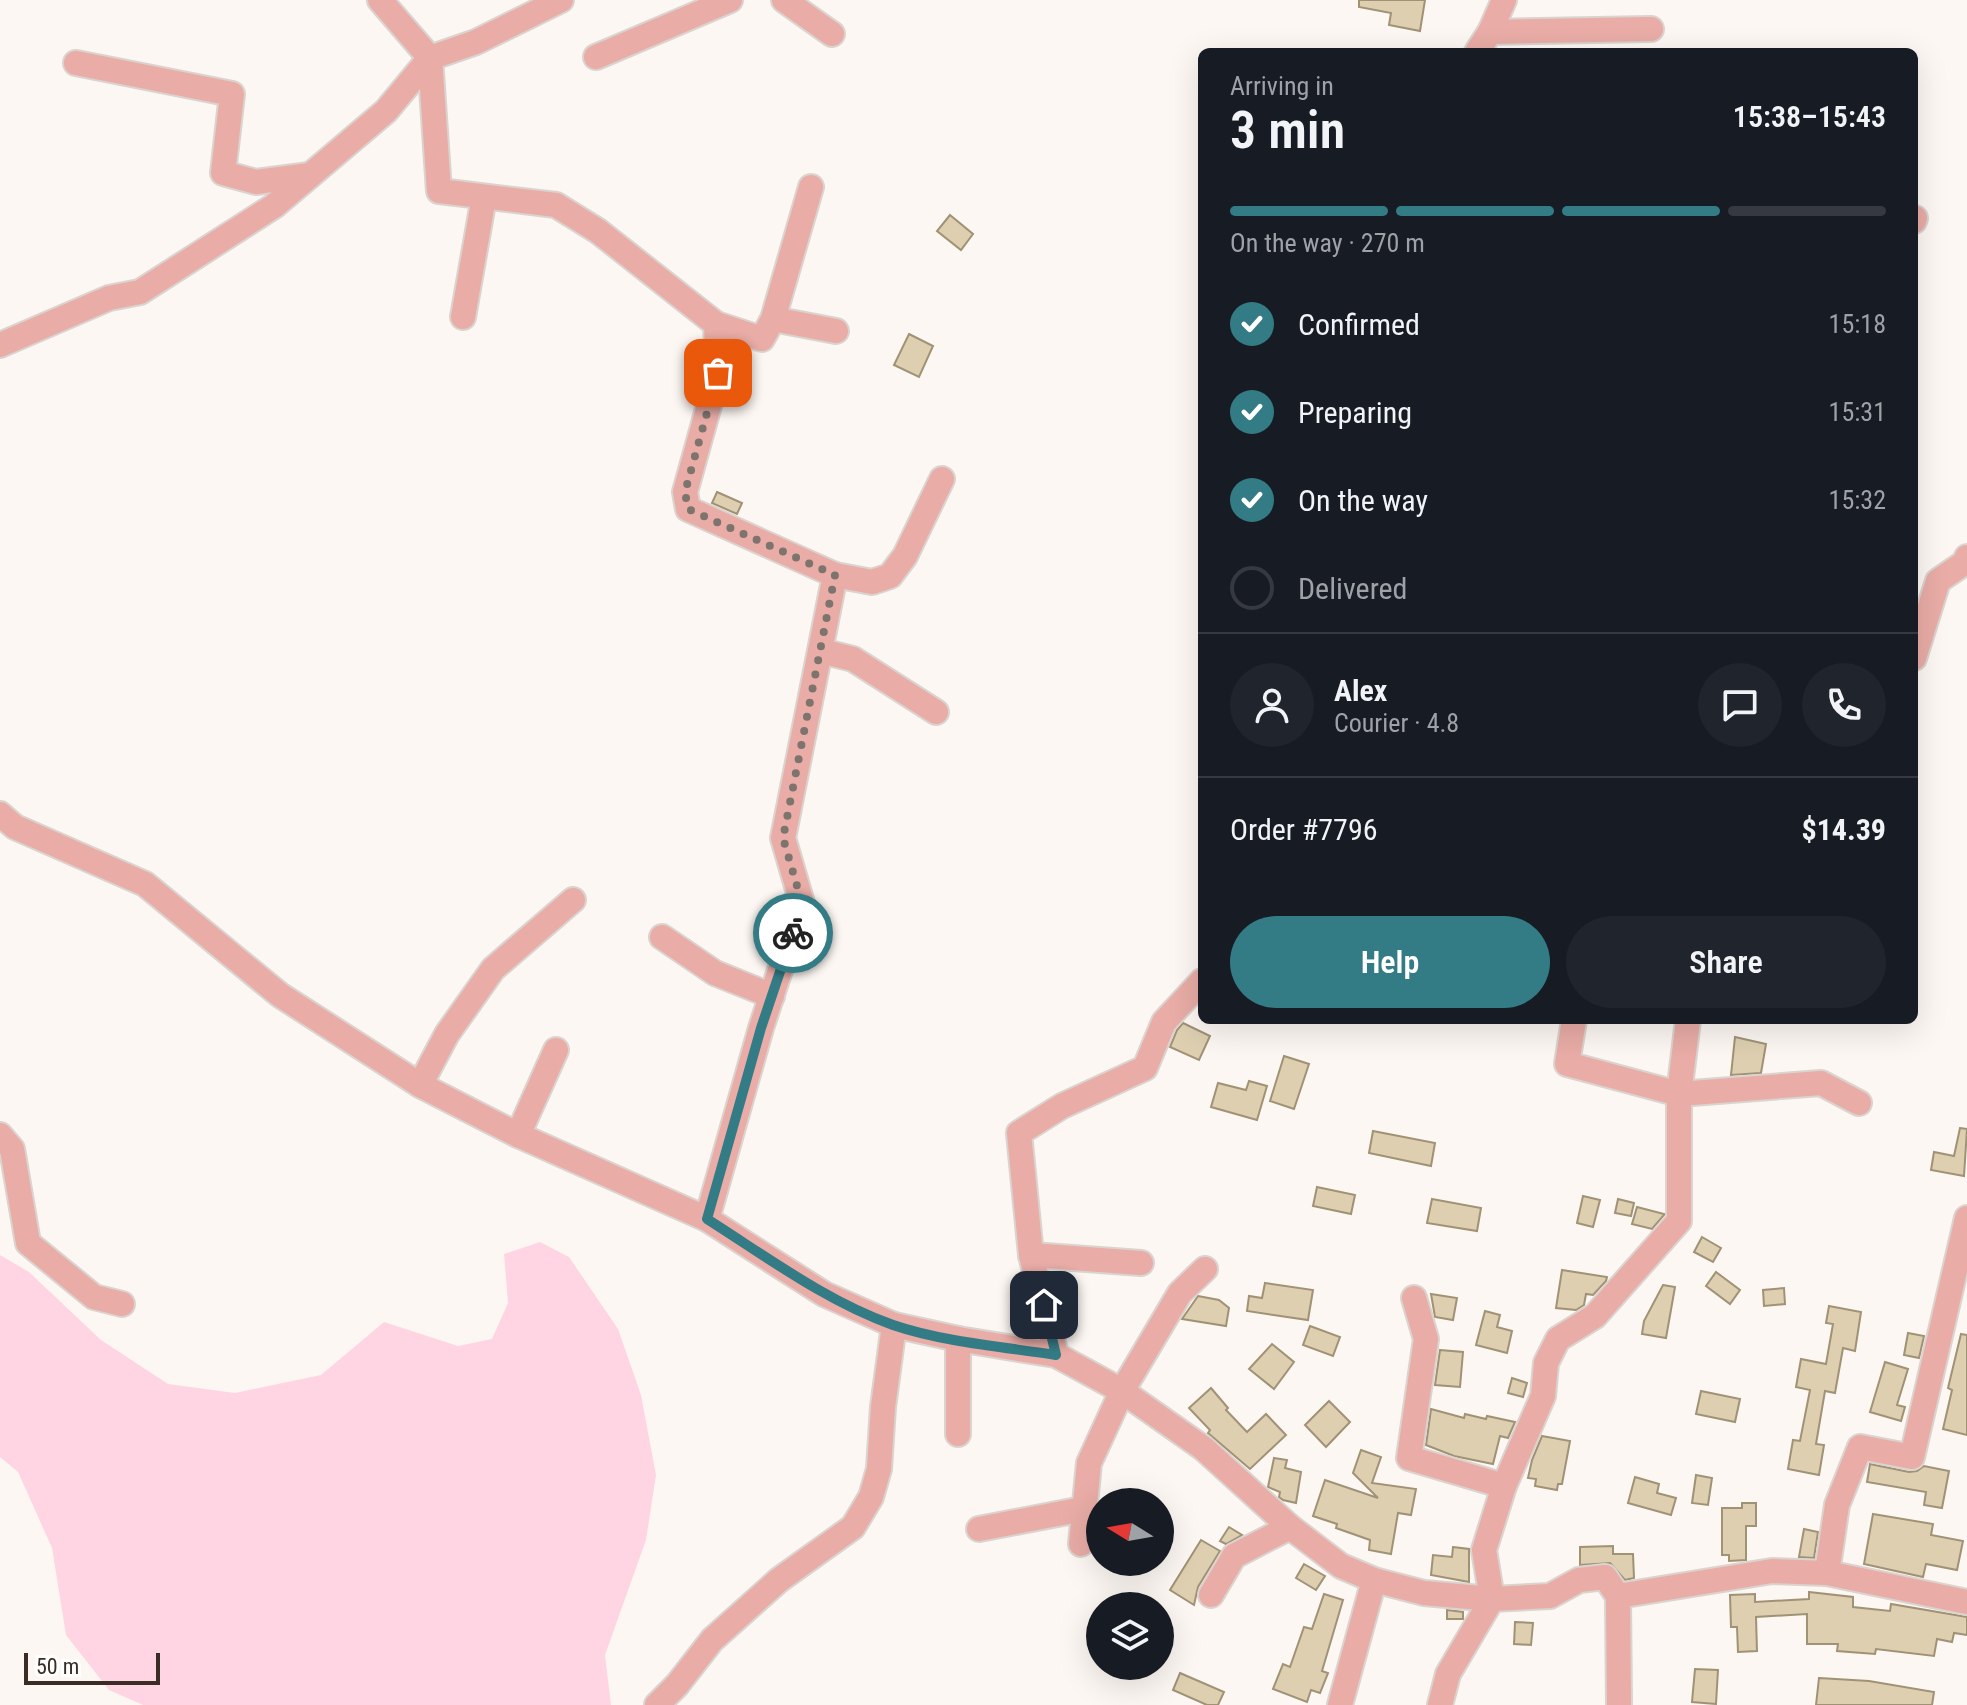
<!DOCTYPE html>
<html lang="en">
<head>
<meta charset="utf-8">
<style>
	body { margin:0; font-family:"Roboto Condensed",sans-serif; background:#20242c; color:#f1f3f6; height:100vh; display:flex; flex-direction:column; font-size:30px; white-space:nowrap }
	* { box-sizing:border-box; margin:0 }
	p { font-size:26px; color:#9ea1a6 }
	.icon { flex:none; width:44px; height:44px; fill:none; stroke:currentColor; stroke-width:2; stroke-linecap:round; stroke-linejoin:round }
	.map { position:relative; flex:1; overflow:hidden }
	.details { position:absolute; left:1198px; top:48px; width:720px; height:976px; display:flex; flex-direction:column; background:#171b24; border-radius:12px; box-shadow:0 8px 32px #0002 }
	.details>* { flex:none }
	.needle { width:52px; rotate:281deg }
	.controls { position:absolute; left:1086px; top:1488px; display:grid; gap:16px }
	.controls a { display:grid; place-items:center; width:88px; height:88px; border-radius:50%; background:#171b24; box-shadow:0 8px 32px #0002; font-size:40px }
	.scale { position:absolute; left:24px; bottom:20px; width:136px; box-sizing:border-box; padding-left:8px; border:4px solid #392d26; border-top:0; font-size:22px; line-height:28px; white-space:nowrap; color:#392d26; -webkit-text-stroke:6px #fff; paint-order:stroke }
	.pin { position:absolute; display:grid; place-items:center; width:68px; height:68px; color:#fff; margin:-34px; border-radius:16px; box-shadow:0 4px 12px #0006 }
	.courier { position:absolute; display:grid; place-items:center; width:80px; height:80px; margin:-40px; border:6px solid #347c85; border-radius:50%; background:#fff; color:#222; box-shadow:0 2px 10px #0007 }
	.head em { font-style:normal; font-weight:600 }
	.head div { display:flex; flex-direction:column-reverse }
	.head { display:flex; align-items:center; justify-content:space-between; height:136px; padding:0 32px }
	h1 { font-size:52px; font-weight:600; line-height:60px }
	.bar { display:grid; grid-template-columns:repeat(4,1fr); gap:12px 8px; align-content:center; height:96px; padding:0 32px }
	.bar i { height:10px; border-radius:6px; background:#363941 }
	.bar .active { background:#347c85 }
	.bar p { grid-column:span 4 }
	.line { display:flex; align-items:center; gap:20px; padding:0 32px; border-top:2px solid #363941 }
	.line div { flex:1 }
	.round { display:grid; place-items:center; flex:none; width:84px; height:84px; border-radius:42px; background:#20242c }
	ol { padding:0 32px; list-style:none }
	li { display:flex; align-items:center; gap:24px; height:88px }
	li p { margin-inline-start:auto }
	li .icon { padding:8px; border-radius:50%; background:#347c85; color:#fff; stroke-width:4 }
	li:last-child { color:#9ea1a6 }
	li i { width:44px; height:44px; border:4px solid #363941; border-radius:50% }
	.action { display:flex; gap:16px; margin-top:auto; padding:16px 32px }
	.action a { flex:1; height:92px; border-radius:48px; background:#347c85; color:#fff; font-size:32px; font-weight:600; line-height:92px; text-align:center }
	.action a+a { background:#20242c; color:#f1f3f6 }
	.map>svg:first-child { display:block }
	.green { fill:#ffd5e4 }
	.building { fill:#ddcfb0; stroke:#a09275; stroke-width:2 }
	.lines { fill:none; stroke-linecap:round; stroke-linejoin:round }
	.minor-casing { stroke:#dad3ce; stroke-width:28 }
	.minor { stroke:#e9aca6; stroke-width:24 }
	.done { stroke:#7e746e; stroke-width:8; stroke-dasharray:0 14.4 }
	.route { stroke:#347c85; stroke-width:10 }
</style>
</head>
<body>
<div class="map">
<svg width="1967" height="1705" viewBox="0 0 1967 1705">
	<rect width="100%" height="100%" fill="#fdf7f3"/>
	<polygon class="green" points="540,1242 569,1257 618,1329 641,1395 656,1475 646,1540 605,1655 611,1705 143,1705 109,1690 66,1635 52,1548 18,1472 0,1457 0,1255 29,1272 101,1340 168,1384 235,1393 321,1375 384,1322 458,1346 492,1339 508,1303 504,1254"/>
	<g class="building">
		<polygon points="1359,0 1425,0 1420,31 1389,25 1391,13 1359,7"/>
		<polygon points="950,215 973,234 961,250 937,231"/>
		<polygon points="909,334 933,346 919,377 894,365"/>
		<polygon points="717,492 742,503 737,514 712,503"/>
		<polygon points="1183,1023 1210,1036 1199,1060 1170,1047 1177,1030"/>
		<polygon points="1735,1037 1766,1044 1761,1073 1731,1075"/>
		<polygon points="1284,1056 1309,1064 1294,1109 1270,1101"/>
		<polygon points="1249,1081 1267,1086 1257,1120 1211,1107 1218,1083 1246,1090"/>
		<polygon points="1960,1128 1967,1129 1964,1176 1931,1170 1934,1152 1954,1156"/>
		<polygon points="1373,1131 1435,1143 1431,1166 1369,1153"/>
		<polygon points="1317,1187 1355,1195 1351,1214 1313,1206"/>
		<polygon points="1583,1196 1600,1200 1593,1227 1577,1223"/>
		<polygon points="1432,1199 1481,1208 1477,1231 1427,1223"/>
		<polygon points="1618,1199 1634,1203 1631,1216 1615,1213"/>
		<polygon points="1637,1207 1664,1214 1664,1215 1652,1229 1632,1224"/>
		<polygon points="1702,1237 1721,1248 1713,1262 1694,1252"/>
		<polygon points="1562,1270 1607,1277 1606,1281 1593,1295 1586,1294 1584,1305 1576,1310 1556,1308"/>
		<polygon points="1716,1272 1740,1290 1730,1304 1706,1286"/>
		<polygon points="1265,1283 1313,1290 1308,1320 1247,1311 1249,1296 1262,1298"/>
		<polygon points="1663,1285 1675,1287 1666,1338 1642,1334 1644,1321"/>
		<polygon points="1784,1288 1785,1304 1764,1306 1763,1290"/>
		<polygon points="1431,1294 1457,1298 1453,1320 1435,1317"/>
		<polygon points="1198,1296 1219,1300 1229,1308 1226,1326 1182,1319"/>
		<polygon points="1829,1306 1861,1312 1855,1351 1843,1348 1835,1393 1825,1391 1816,1444 1824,1445 1819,1475 1788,1469 1793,1440 1800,1441 1810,1390 1796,1387 1801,1359 1826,1364 1833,1324 1826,1323"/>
		<polygon points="1485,1311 1500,1315 1497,1327 1512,1331 1507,1353 1476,1345"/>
		<polygon points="1310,1326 1340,1337 1333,1356 1303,1345"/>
		<polygon points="1908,1333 1924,1336 1919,1358 1904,1355"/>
		<polygon points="1961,1334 1967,1335 1967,1435 1943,1429 1952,1390 1948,1388"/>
		<polygon points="1272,1344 1294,1362 1274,1389 1249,1369"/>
		<polygon points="1440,1350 1463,1352 1460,1387 1435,1385"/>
		<polygon points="1885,1362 1908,1369 1897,1405 1905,1407 1901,1421 1870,1412"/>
		<polygon points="1512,1378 1527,1383 1523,1397 1508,1393"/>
		<polygon points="1211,1388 1228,1408 1226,1410 1247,1432 1266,1414 1286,1435 1250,1469 1208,1433 1210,1430 1189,1408"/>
		<polygon points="1701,1391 1740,1399 1735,1422 1696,1414"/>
		<polygon points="1329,1401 1350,1422 1326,1447 1305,1425"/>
		<polygon points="1431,1409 1464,1418 1465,1414 1486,1419 1487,1416 1515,1422 1508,1438 1500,1436 1493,1464 1454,1456 1426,1445"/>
		<polygon points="1542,1436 1570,1441 1562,1484 1558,1484 1557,1490 1535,1486 1536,1479 1528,1478 1532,1460"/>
		<polygon points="1361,1450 1381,1457 1372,1483 1416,1489 1411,1515 1398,1513 1391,1554 1369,1550 1370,1540 1336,1528 1337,1524 1313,1516 1325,1480 1378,1498 1353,1473"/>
		<polygon points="1274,1458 1287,1460 1285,1468 1301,1472 1296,1503 1283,1500 1279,1497 1280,1492 1268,1487"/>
		<polygon points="1870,1464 1909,1472 1917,1471 1924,1466 1949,1471 1942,1508 1924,1505 1926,1492 1867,1482"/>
		<polygon points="1696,1475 1712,1478 1708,1505 1692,1503"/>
		<polygon points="1635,1477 1659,1484 1657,1493 1676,1498 1671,1515 1628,1503"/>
		<polygon points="1742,1503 1756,1503 1756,1526 1746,1526 1746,1560 1729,1561 1729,1555 1722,1555 1722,1508 1742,1508"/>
		<polygon points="1873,1514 1933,1524 1931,1535 1963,1541 1957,1570 1926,1564 1923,1577 1864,1564"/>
		<polygon points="1229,1527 1242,1535 1226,1544 1220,1541"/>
		<polygon points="1804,1529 1818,1532 1814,1558 1799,1557"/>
		<polygon points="1201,1540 1220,1551 1198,1587 1194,1605 1170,1590"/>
		<polygon points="1613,1546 1613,1554 1633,1554 1634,1578 1625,1580 1610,1563 1580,1565 1580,1547"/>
		<polygon points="1453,1547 1469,1549 1469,1582 1431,1575 1433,1555 1452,1557"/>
		<polygon points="1304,1564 1325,1576 1316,1590 1296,1578"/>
		<polygon points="1809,1592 1853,1597 1853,1607 1890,1611 1891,1604 1967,1617 1967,1635 1954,1633 1952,1642 1937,1639 1934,1656 1876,1649 1875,1654 1837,1651 1838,1644 1807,1644 1807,1614 1756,1617 1757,1651 1738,1652 1737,1627 1731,1627 1730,1595 1755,1594 1755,1602 1809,1599"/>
		<polygon points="1324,1594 1343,1600 1322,1671 1328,1673 1320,1693 1311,1690 1307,1702 1273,1689 1283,1664 1290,1667 1304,1627 1312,1629"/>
		<polygon points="1447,1610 1463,1612 1463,1619 1447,1619"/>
		<polygon points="1515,1622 1533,1623 1531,1645 1514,1644"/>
		<polygon points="1695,1669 1718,1670 1716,1704 1692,1702"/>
		<polygon points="1180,1673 1224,1692 1218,1705 1207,1705 1173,1690"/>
		<polygon points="1819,1678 1869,1681 1934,1692 1932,1705 1816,1705"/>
	</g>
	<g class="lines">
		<g class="minor-casing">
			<g id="minor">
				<polyline points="380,0 430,58 439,191 556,205 598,231 716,324 718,373 685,492 688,509 835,575 783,838 802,903 761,1028 707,1219"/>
				<polyline points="784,0 832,34"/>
				<polyline points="1490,32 1651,29"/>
				<polyline points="1477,52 1490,32 1504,0"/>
				<polyline points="596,57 730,0"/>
				<polyline points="76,63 232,94 223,173 256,182 310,175"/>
				<polyline points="1914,221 1915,218"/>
				<polyline points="463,317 484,197"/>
				<polyline points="773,319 811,187"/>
				<polyline points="716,324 762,339 773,319 836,331"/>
				<polyline points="0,345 109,298 140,292 274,206 386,111 430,58 476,42 561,0"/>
				<polyline points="835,575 872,582 890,576 905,556 942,479"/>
				<polyline points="821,651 853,659 936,712"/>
				<polyline points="1914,658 1938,581 1964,563 1967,557"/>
				<polyline points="0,814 15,827 145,884 280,995 420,1085 518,1135 707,1219 824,1294 894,1325 958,1339 1056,1355 1122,1391 1203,1448 1290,1527 1341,1566 1374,1580 1424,1593 1492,1599 1550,1596 1579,1580 1605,1577 1618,1596 1772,1571 1827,1573 1967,1602"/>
				<polyline points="662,937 715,973 772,996"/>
				<polyline points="1574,1020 1567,1064 1679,1094 1688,1020"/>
				<polyline points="420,1085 447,1034 493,969 573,900"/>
				<polyline points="0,1135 12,1149 28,1243 94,1297 122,1304"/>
				<polyline points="518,1135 556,1050"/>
				<polyline points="1031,1255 1141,1263"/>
				<polyline points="1414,1298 1426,1339 1409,1458 1504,1486"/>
				<polyline points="958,1339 958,1434"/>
				<polyline points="1056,1355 1031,1255 1019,1133 1062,1106 1145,1068 1164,1022 1202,981"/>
				<polyline points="979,1529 1083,1509"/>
				<polyline points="1081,1544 1089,1463 1122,1391 1180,1293 1205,1269"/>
				<polyline points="1827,1573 1837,1505 1860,1447 1912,1457 1967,1218"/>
				<polyline points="1211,1595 1234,1556 1290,1527"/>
				<polyline points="1618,1596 1619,1705"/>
				<polyline points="657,1705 677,1685 712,1640 779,1580 853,1527 871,1497 879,1469 883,1407 894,1325"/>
				<polyline points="1340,1705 1374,1580"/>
				<polyline points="1440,1705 1448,1674 1492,1599 1484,1550 1504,1486 1543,1396 1546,1363 1558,1339 1595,1316 1679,1221 1679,1094 1821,1083 1859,1103"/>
			</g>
		</g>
		<use href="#minor" class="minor"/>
	</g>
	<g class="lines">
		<polyline class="done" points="718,373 685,492 688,509 835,575 783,838 802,903 793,933"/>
		<path class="route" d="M793,933l-32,95 -54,191c60,38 119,82 186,106 50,17 111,22 163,30l-12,-50"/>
	</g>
</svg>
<div class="controls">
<a><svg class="needle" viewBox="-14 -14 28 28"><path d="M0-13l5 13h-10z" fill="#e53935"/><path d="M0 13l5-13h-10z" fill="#9ea1a6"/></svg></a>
<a><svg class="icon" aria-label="layers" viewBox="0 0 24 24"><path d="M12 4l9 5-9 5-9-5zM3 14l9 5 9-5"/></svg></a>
</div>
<div class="scale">50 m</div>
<div class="pin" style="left:718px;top:373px;background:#ea580c"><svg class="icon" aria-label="bag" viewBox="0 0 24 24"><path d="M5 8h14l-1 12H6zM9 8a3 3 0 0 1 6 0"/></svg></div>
<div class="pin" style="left:1044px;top:1305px;background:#1f2937"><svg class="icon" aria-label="home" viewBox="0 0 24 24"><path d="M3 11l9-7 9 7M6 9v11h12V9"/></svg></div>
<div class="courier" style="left:793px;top:933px"><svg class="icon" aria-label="bike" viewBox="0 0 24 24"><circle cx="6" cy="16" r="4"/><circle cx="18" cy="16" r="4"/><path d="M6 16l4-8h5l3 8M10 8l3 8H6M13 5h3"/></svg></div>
<section class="details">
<div class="head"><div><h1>3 min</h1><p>Arriving in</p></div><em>15:38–15:43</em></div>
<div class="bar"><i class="active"></i><i class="active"></i><i class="active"></i><i></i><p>On the way · 270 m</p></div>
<ol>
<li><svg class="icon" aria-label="check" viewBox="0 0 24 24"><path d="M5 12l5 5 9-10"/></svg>Confirmed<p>15:18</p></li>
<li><svg class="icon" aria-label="check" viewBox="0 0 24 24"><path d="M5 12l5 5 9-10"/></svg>Preparing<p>15:31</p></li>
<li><svg class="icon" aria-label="check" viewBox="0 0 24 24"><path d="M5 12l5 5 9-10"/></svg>On the way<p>15:32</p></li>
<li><i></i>Delivered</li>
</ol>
<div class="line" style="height:144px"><a class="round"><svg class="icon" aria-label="person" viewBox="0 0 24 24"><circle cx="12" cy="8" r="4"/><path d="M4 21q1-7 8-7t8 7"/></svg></a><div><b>Alex</b><p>Courier · 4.8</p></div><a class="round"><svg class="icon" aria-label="chat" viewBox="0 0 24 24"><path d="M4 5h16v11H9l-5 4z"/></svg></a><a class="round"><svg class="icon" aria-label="phone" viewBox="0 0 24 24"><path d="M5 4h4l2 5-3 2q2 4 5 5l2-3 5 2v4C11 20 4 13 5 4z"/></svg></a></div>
<div class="line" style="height:104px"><div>Order #7796</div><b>$14.39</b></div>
<div class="action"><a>Help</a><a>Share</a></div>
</section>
</div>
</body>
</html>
